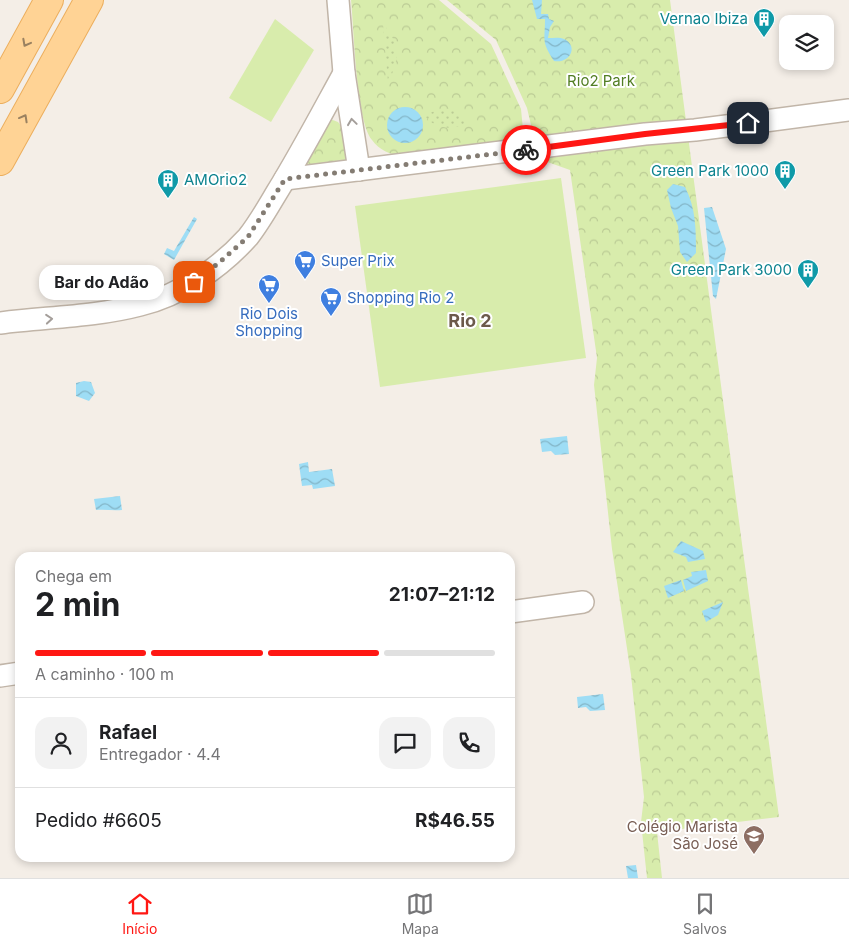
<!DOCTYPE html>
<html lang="pt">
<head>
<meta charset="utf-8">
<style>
	body { margin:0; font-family:Inter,sans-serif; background:#f2f2f2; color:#202124; height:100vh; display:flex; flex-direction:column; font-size:19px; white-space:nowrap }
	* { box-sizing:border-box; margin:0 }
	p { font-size:16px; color:#757577 }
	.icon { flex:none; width:28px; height:28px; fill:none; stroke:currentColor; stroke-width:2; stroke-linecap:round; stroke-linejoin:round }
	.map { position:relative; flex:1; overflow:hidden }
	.panel { position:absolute; left:15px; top:552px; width:500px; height:310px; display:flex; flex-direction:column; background:#fff; border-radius:15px; box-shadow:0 2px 8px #0003 }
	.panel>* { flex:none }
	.fabs { position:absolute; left:779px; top:15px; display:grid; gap:10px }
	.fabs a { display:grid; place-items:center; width:55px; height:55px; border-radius:10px; background:#fff; box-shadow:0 2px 8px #0003; font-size:25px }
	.pin { position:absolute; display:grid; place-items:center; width:42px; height:42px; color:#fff; margin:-21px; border-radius:10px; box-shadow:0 2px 8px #0006 }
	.courier { position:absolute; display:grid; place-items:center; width:50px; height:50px; margin:-25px; border:4px solid #ff1713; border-radius:50%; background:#fff; color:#222; box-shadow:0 1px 6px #0007 }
	.bubble { position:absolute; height:35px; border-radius:15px; background:#fff; box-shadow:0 2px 8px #0003; font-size:16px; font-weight:700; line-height:35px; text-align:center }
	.headline em { font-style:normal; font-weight:700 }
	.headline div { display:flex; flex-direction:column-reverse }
	.headline { display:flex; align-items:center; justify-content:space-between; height:85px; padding:0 20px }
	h1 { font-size:32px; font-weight:700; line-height:38px }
	.bar { display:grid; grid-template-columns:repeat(4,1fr); gap:8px 5px; align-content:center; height:60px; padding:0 20px }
	.bar i { height:6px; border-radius:4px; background:#e0e0e0 }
	.bar .current { background:#ff1713 }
	.bar p { grid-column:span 4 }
	.line { display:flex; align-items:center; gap:12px; padding:0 20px; border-top:1px solid #e0e0e0 }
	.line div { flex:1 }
	.round { display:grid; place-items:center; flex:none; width:52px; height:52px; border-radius:15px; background:#f2f2f2 }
	.tab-bar { display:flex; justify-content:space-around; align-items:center; height:70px; border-top:1px solid #e0e0e0; background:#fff; font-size:14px; color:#757577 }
	.tab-bar a { display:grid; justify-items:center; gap:2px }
	.tab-bar .current { color:#ff1713 }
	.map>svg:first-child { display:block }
	.grass { fill:#d8ecac }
	.park { fill:url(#park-crowns) }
	.garden { fill:url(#garden-dots) }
	.water { fill:url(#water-waves) }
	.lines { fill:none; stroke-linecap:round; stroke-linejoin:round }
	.minor-casing { stroke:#c1b5a8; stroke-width:24 }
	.major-casing { stroke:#ecae5d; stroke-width:30 }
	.minor { stroke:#fff; stroke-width:21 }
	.major { stroke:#ffd395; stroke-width:28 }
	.oneway { stroke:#9a8160 }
	.oneway2 { stroke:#a49e9a }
	.done { stroke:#847c73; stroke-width:5; stroke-dasharray:0 9 }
	.route { stroke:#ff1713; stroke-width:6 }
	.labels { text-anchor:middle; stroke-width:4; stroke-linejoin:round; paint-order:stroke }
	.culture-label { font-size:15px; fill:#0d838f; stroke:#fff; text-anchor:end }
	.park-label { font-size:15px; fill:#527e24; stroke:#fff }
	.shop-label { font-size:15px; fill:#366cbe; stroke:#fff; text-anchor:start }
	.education-label { font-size:15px; fill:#785e54; stroke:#fff; text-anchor:end }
	.quarter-label { font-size:18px; font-weight:bold; fill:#6c5a4b; stroke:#fff }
</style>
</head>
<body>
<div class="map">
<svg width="849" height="878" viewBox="0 0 849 878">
	<defs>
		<pattern id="park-crowns" width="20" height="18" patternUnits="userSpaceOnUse" patternTransform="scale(1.25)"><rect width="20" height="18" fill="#d8ecac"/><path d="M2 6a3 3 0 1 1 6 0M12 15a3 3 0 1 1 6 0" fill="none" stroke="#bbcb95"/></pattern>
		<pattern id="garden-dots" width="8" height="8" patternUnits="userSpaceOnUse" patternTransform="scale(1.25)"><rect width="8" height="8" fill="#d8ecac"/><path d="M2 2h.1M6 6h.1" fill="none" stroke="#bbcb95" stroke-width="1.8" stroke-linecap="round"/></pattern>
		<pattern id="water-waves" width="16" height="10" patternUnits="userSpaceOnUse" patternTransform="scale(1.25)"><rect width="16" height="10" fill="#9eddf5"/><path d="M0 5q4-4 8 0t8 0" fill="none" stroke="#83b5c7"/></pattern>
	</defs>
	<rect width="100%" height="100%" fill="#f4eee7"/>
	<g class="grass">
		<polygon points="275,19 314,50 271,122 229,98"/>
		<polygon points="561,178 586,358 380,387 355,206"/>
	</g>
	<g class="park">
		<path d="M351,0h88l52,44 30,65 3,31 -122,17c-12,-3 -23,-7 -30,-17 -16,-19 -18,-112 -21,-140z"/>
		<polygon points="447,0 670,0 742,544 779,817 657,832 662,878 647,878 641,822 644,797 631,675 612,549 594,385 597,358 570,170 539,159 527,108 496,40"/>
		<polygon points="330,119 338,122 341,126 346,160 341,167 303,168"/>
	</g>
	<g class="garden">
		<path d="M383,24c17,19 17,36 5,58z"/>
		<path d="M443,108l11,1 15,12c-14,11 -35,8 -45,-6z"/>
	</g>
	<g class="water">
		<path d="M532,0h10l-1,14h7l1,5 5,2 -4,6 -2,11c5,0 12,-1 16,1 15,7 6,25 -10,22 -13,-20 -9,-20 -9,-42h-8z"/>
		<circle cx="405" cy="125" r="18"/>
		<path d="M673,184l12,3c11,21 11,43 11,66l-9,9 -7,-10 -2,-26 -7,-18 -4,-18z"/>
		<polygon points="712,207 726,249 716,299 713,296 704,208"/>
		<polygon points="194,217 197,219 174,260 164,254 167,248 174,251"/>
		<polygon points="84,381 91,382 95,393 89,401 76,396 76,383"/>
		<polygon points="567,436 569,454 555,455 551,451 542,452 540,439"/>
		<polygon points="308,462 309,472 332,469 335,486 313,489 312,485 302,486 299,464"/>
		<path d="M120,496l2,14c-9,1 -17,-1 -26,0l-2,-11z"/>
		<polygon points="681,541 703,551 705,559 688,562 686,557 673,552"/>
		<polygon points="706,570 708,581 686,591 683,580 692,576 691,572"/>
		<polygon points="681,580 684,591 668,598 664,586"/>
		<polygon points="723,602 718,615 706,622 702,611"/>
		<polygon points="603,694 605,710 590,711 586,707 578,708 577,697"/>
		<polygon points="20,799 20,856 15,800"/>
		<polygon points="636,865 638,878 628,878 626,866"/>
	</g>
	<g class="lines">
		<g class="minor-casing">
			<g id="minor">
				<polyline points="338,0 344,73 359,170"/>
				<polyline points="285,179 645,134 695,130 849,110"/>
				<path d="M0,323c46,-6 94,-6 140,-18 41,-10 80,-37 108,-68 11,-14 20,-30 29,-45 24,-39 45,-79 67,-119"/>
				<polyline points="510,612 583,602"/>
				<polyline points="0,676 20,673"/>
			</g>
		</g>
		<g class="major-casing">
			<g id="major">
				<polyline points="0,89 49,0"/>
				<polyline points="0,161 89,0"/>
			</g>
		</g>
		<use href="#minor" class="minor"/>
		<use href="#major" class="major"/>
	</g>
	<defs><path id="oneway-chevron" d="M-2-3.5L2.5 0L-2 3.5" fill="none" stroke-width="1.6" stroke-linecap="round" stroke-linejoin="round" transform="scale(1.25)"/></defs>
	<g class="oneway">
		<use href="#oneway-chevron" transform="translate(26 43) rotate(118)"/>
		<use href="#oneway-chevron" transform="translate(24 118) rotate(-61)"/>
	</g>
	<g class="oneway2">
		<use href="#oneway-chevron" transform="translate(352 122) rotate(-98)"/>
		<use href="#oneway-chevron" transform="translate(49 319) rotate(-5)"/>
	</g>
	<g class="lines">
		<polyline class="done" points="194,282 221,261 248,237 285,179 526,150"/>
		<polyline class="route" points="526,150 645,134 748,123"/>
	</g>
	<defs>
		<g id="building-pin" transform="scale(1.125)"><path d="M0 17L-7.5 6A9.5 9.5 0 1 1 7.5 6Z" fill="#0f9aa8" stroke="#fff"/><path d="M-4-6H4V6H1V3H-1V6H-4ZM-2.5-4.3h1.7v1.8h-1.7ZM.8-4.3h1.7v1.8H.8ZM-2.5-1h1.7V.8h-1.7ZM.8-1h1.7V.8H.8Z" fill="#fff"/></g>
		<g id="supermarket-pin" transform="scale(1.125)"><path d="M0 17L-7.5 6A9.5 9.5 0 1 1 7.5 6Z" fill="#3f7fe0" stroke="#fff"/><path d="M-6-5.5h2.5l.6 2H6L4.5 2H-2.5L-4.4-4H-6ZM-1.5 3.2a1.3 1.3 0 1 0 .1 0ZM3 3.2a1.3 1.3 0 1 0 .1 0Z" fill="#fff"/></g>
		<g id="school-pin" transform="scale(1.125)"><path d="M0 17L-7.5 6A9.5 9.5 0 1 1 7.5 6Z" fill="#8d6e63" stroke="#fff"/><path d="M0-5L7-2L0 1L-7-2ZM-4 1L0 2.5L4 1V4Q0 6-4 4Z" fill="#fff"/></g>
	</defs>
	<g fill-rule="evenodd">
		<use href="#building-pin" x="764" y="19"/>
		<use href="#building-pin" x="785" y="171"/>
		<use href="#building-pin" x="168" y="180"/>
		<use href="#supermarket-pin" x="305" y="261"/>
		<use href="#building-pin" x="808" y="270"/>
		<use href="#supermarket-pin" x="269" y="285"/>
		<use href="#supermarket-pin" x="331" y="298"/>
		<use href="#school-pin" x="754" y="836"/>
	</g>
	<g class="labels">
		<g class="culture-label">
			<text x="748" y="24">Vernao Ibiza</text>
			<text x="769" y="176">Green Park 1000</text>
			<text x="184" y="185" text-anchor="start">AMOrio2</text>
			<text x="792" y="275">Green Park 3000</text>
		</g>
		<g class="park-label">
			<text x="601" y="86">Rio2 Park</text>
		</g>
		<g class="shop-label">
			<text x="321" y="266">Super Prix</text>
			<text x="347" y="303">Shopping Rio 2</text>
			<text x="269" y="319" text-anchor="middle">Rio Dois<tspan x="269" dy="17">Shopping</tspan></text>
		</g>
		<g class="education-label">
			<text x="738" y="832">Colégio Marista<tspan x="738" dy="17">São José</tspan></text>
		</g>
		<g class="quarter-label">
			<text x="470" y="327">Rio 2</text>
		</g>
	</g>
</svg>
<div class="fabs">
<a><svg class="icon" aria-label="layers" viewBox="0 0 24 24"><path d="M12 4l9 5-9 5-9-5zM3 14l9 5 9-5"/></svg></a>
</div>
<div class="pin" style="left:194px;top:282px;background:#ea580c"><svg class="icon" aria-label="bag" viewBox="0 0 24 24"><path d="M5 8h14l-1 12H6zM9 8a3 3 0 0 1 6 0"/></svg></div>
<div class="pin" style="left:748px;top:123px;background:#1f2937"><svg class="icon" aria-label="home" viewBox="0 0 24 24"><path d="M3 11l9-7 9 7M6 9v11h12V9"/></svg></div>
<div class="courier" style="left:526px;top:150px"><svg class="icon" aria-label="bike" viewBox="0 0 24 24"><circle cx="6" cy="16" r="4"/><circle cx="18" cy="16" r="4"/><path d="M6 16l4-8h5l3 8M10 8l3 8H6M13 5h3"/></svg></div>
<div class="bubble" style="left:39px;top:265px;width:125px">Bar do Adão</div>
<section class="panel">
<div class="headline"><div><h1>2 min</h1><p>Chega em</p></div><em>21:07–21:12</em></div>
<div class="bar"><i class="current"></i><i class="current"></i><i class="current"></i><i></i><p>A caminho · 100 m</p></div>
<div class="line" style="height:90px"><a class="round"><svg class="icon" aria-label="person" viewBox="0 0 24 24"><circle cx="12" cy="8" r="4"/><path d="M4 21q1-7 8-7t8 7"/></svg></a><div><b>Rafael</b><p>Entregador · 4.4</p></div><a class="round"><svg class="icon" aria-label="chat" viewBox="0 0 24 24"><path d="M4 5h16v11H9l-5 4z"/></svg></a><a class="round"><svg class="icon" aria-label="phone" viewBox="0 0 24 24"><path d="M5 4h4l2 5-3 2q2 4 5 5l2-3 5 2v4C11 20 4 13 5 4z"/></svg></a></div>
<div class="line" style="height:65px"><div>Pedido #6605</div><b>R$46.55</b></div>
</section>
</div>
<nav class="tab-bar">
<a class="current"><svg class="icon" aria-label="home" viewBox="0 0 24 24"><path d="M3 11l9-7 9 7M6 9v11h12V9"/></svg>Início</a>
<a><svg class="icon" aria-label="map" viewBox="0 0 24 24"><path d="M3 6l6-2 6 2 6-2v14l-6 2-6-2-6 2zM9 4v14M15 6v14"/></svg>Mapa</a>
<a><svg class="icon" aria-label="saved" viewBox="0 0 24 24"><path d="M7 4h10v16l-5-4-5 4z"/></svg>Salvos</a>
</nav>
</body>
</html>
